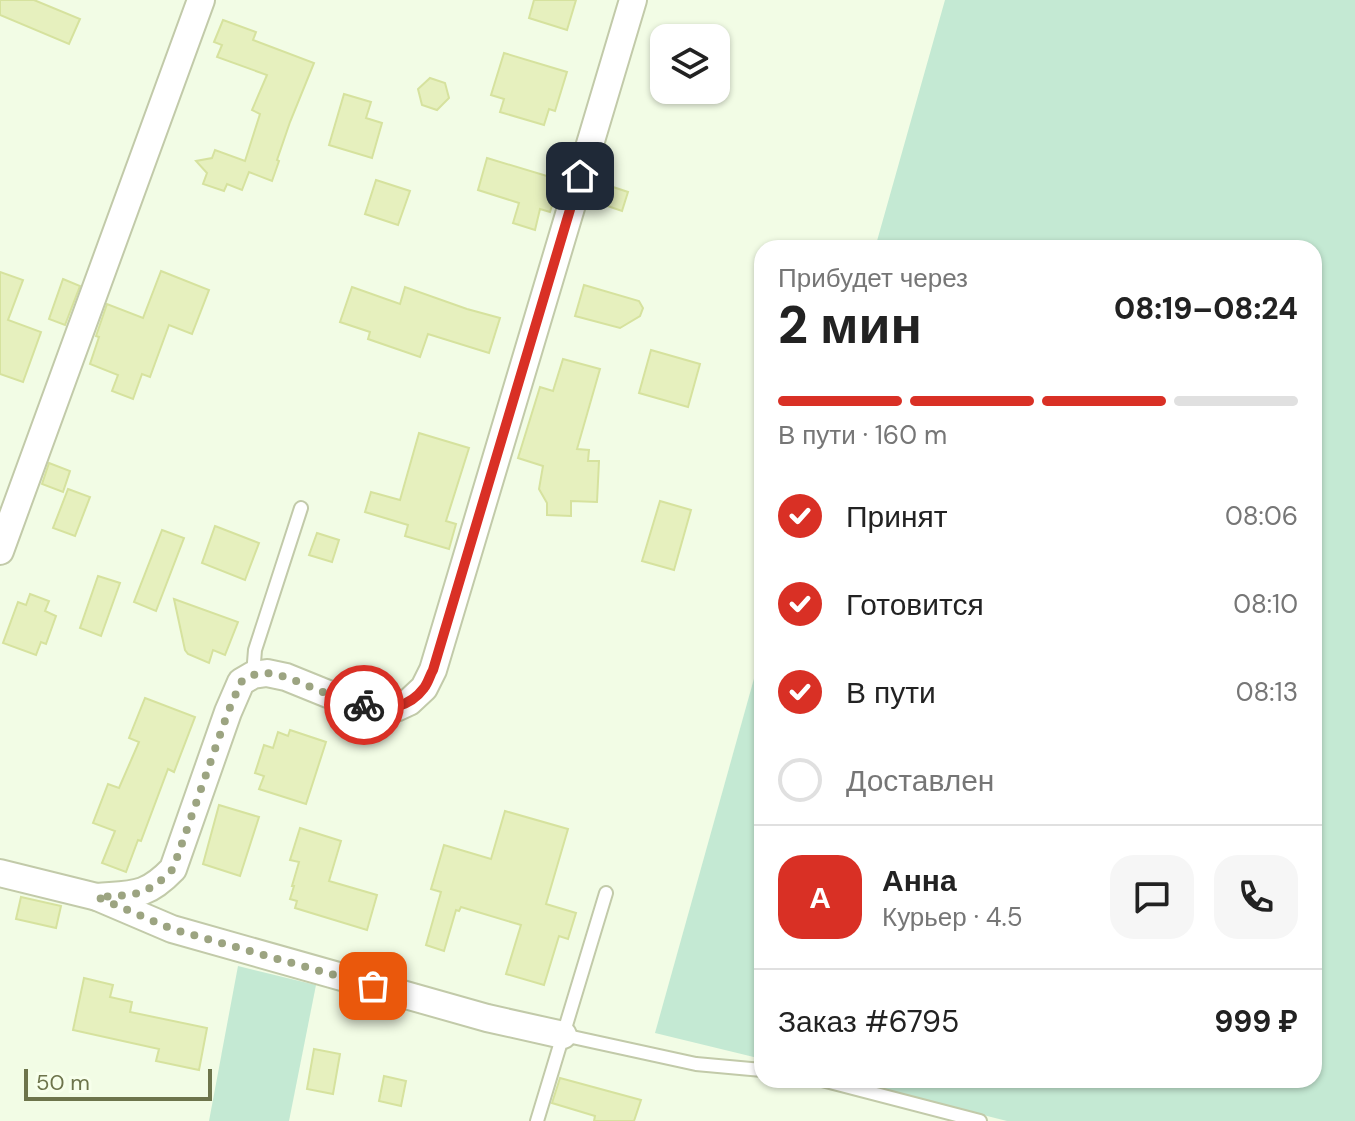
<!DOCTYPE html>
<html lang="ru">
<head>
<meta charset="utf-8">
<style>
	body { margin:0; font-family:"DM Sans",sans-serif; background:#f6f6f6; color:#222; height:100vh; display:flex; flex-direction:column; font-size:30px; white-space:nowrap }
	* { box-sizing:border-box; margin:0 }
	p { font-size:26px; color:#767676 }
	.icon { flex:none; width:44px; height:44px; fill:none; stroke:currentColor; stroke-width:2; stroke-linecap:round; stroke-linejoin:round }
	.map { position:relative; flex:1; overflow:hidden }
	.panel { position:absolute; left:754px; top:240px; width:568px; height:848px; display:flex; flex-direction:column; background:#fff; border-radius:24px; box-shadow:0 2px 6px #0004 }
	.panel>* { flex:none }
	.fabs { position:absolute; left:650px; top:24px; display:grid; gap:16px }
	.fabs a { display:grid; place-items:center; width:80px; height:80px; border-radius:16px; background:#fff; box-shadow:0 2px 6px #0004; font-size:40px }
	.scale { position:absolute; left:24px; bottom:20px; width:188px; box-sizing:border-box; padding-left:8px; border:4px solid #6d744b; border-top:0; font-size:22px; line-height:28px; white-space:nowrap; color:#6d744b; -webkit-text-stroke:6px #f7ffeb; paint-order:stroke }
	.pin { position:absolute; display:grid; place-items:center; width:68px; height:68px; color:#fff; margin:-34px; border-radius:16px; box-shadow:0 4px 12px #0006 }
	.courier { position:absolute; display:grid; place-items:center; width:80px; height:80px; margin:-40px; border:6px solid #d93025; border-radius:50%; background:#fff; color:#222; box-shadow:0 2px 10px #0007 }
	.overview em { font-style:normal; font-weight:800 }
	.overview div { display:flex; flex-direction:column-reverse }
	.overview { display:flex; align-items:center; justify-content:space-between; height:136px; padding:0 24px }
	h1 { font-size:52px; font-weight:800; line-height:60px }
	.bar { display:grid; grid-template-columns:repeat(4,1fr); gap:12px 8px; align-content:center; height:96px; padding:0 24px }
	.bar i { height:10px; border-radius:6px; background:#e0e0e0 }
	.bar .on { background:#d93025 }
	.bar p { grid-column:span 4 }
	.line { display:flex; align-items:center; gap:20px; padding:0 24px; border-top:2px solid #e0e0e0 }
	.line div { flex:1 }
	.round { display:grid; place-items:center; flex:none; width:84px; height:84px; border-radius:24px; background:#f6f6f6 }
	ol { padding:0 24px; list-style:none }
	li { display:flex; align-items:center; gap:24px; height:88px }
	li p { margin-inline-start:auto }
	li .icon { padding:8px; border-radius:50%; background:#d93025; color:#fff; stroke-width:4 }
	li:last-child { color:#767676 }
	li i { width:44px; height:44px; border:4px solid #e0e0e0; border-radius:50% }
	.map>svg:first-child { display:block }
	.green { fill:#c4e9d3 }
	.building { fill:#e6f0be; stroke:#d6e29e; stroke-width:2 }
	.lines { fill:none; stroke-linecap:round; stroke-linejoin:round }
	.service-casing { stroke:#c2caa9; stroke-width:16 }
	.minor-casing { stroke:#c2caa9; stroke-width:30 }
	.service { stroke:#fff; stroke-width:12 }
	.minor { stroke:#fff; stroke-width:26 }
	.done { stroke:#9ca481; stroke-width:8; stroke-dasharray:0 14.4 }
	.route { stroke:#d93025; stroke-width:10 }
</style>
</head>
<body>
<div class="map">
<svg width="1355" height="1121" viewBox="0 0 1355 1121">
	<rect width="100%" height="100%" fill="#f2fce5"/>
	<g class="green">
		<polygon points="945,0 1355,0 1355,1121 1007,1121 844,1080 1314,1080 1314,248 875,248"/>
		<polygon points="762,650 762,1059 655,1033"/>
		<polygon points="238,966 316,985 289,1121 209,1121"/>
	</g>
	<g class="building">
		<polygon points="0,0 34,0 80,19 69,44 0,15"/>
		<polygon points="534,0 576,0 567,30 529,18"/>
		<polygon points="223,20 256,32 253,40 314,63 290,122 277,160 279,161 272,181 249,172 242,190 227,184 224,191 203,184 207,173 196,161 212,158 215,150 245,161 260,114 252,110 267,75 217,57 222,45 214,42"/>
		<polygon points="504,53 567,72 555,111 549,109 544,125 500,112 504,99 491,95"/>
		<polygon points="430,78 445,83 449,98 437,110 422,105 418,89"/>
		<polygon points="344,94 371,102 366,118 382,123 372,158 329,145"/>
		<polygon points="487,158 560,180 550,212 540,209 535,230 513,223 519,203 478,190"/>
		<polygon points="376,180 410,191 398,225 365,214"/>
		<polygon points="601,183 628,192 622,211 596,202"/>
		<polygon points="161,271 209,290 192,334 169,325 150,377 142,374 133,399 112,391 118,375 90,364 99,337 96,336 107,304 143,318"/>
		<polygon points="0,272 23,280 8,320 41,332 23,382 0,374"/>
		<polygon points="63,279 80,286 65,325 49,319"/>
		<polygon points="584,285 639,301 643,308 640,316 620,328 575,316"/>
		<polygon points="352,287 400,304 405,287 467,309 500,318 489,353 428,334 420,357 368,339 370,332 340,322"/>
		<polygon points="651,350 700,364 688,407 639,393"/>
		<polygon points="563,359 600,369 577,449 589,450 588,461 599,461 597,502 571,501 571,516 547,515 547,503 539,489 543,466 518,458 540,387 553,391"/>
		<polygon points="419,433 469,448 446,521 456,524 449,549 405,536 408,525 365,512 371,492 400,500"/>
		<polygon points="49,463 70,471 63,492 42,484"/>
		<polygon points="68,489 90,497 75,536 53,528"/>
		<polygon points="660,501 691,510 674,570 642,561"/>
		<polygon points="215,526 259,543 245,580 202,563"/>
		<polygon points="162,530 184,538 156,611 134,602"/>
		<polygon points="317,533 339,540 332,562 309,555"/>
		<polygon points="98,576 120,583 101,636 80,628"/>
		<polygon points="30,594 49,601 45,611 56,616 46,644 41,642 36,655 3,643 18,602 26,605"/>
		<polygon points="174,599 238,622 225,655 213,650 209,663 188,654 185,650"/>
		<polygon points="145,698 195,717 174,772 168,769 141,841 138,840 126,872 102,863 115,831 93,823 108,784 119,788 139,742 129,738"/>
		<polygon points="290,730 326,742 306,804 259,789 264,776 255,773 264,745 273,748 278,732 288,736"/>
		<polygon points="219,805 259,817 240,876 203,864"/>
		<polygon points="505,811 568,829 546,904 576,913 568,939 559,936 544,985 506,974 521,925 461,907 459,911 456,910 444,951 426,945 441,892 431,889 444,845 491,859"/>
		<polygon points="300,828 341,841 329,881 377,895 367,930 295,908 297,901 290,899 294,886 292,886 299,862 290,860"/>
		<polygon points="21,897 61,906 56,928 16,919"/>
		<polygon points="84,978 113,985 110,997 132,1002 130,1012 207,1028 199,1070 156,1061 159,1049 73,1030"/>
		<polygon points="314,1049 340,1054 333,1094 307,1089"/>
		<polygon points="384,1076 406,1081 401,1106 379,1101"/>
		<polygon points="560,1078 641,1100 634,1121 594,1121 595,1116 552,1103"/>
	</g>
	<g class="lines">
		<g class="service-casing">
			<g id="service">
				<polyline points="253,675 255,650 301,508"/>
				<polyline points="563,1035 696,1064 762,1070"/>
				<polyline points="822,1080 980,1121"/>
				<polyline points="537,1121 606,893"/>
			</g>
		</g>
		<g class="minor-casing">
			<g id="minor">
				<polyline points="0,551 201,0"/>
				<polyline points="0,873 97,897 172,929 487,1018 563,1035"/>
				<path d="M97,897c37,-3 49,0 76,-28l55,-157 13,-30 12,-7 14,-2 19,4 42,17 44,14h24l13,-6 15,-14 9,-18 200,-670"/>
			</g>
		</g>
		<use href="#service" class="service"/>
		<use href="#minor" class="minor"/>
	</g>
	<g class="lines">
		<path class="done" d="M364,705l-36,-11 -42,-17 -19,-4 -14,2 -12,7 -13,30 -55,157c-27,28 -39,26 -76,28l75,32 201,57"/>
		<path class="route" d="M364,705c21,8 46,2 60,-17 4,-5 6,-13 9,-18l147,-494"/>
	</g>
</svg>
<div class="fabs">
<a><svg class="icon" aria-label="layers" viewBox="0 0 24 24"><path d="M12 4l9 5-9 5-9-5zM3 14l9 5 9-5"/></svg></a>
</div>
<div class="scale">50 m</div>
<div class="pin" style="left:373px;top:986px;background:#ea580c"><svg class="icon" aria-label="bag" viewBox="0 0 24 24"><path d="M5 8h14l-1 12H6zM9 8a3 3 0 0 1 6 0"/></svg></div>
<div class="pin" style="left:580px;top:176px;background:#1f2937"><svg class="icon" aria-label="home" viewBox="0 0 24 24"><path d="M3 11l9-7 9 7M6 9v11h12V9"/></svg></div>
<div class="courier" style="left:364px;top:705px"><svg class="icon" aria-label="bike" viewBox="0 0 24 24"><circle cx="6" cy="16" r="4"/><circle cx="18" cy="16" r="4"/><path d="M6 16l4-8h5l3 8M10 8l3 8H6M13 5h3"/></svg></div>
<section class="panel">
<div class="overview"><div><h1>2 мин</h1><p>Прибудет через</p></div><em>08:19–08:24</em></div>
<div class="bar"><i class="on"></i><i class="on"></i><i class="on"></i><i></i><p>В пути · 160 m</p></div>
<ol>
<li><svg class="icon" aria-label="check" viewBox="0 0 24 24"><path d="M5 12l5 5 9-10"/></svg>Принят<p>08:06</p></li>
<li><svg class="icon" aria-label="check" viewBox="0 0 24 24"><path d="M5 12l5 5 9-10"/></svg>Готовится<p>08:10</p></li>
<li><svg class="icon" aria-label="check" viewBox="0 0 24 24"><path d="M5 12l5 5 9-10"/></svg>В пути<p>08:13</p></li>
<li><i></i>Доставлен</li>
</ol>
<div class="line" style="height:144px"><b class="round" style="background:#d93025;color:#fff">А</b><div><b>Анна</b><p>Курьер · 4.5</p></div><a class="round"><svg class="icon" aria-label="chat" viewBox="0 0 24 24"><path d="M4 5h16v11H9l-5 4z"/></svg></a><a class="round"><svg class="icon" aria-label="phone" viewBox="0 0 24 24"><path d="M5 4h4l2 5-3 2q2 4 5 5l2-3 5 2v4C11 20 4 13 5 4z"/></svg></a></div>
<div class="line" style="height:104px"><div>Заказ #6795</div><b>999 ₽</b></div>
</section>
</div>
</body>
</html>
